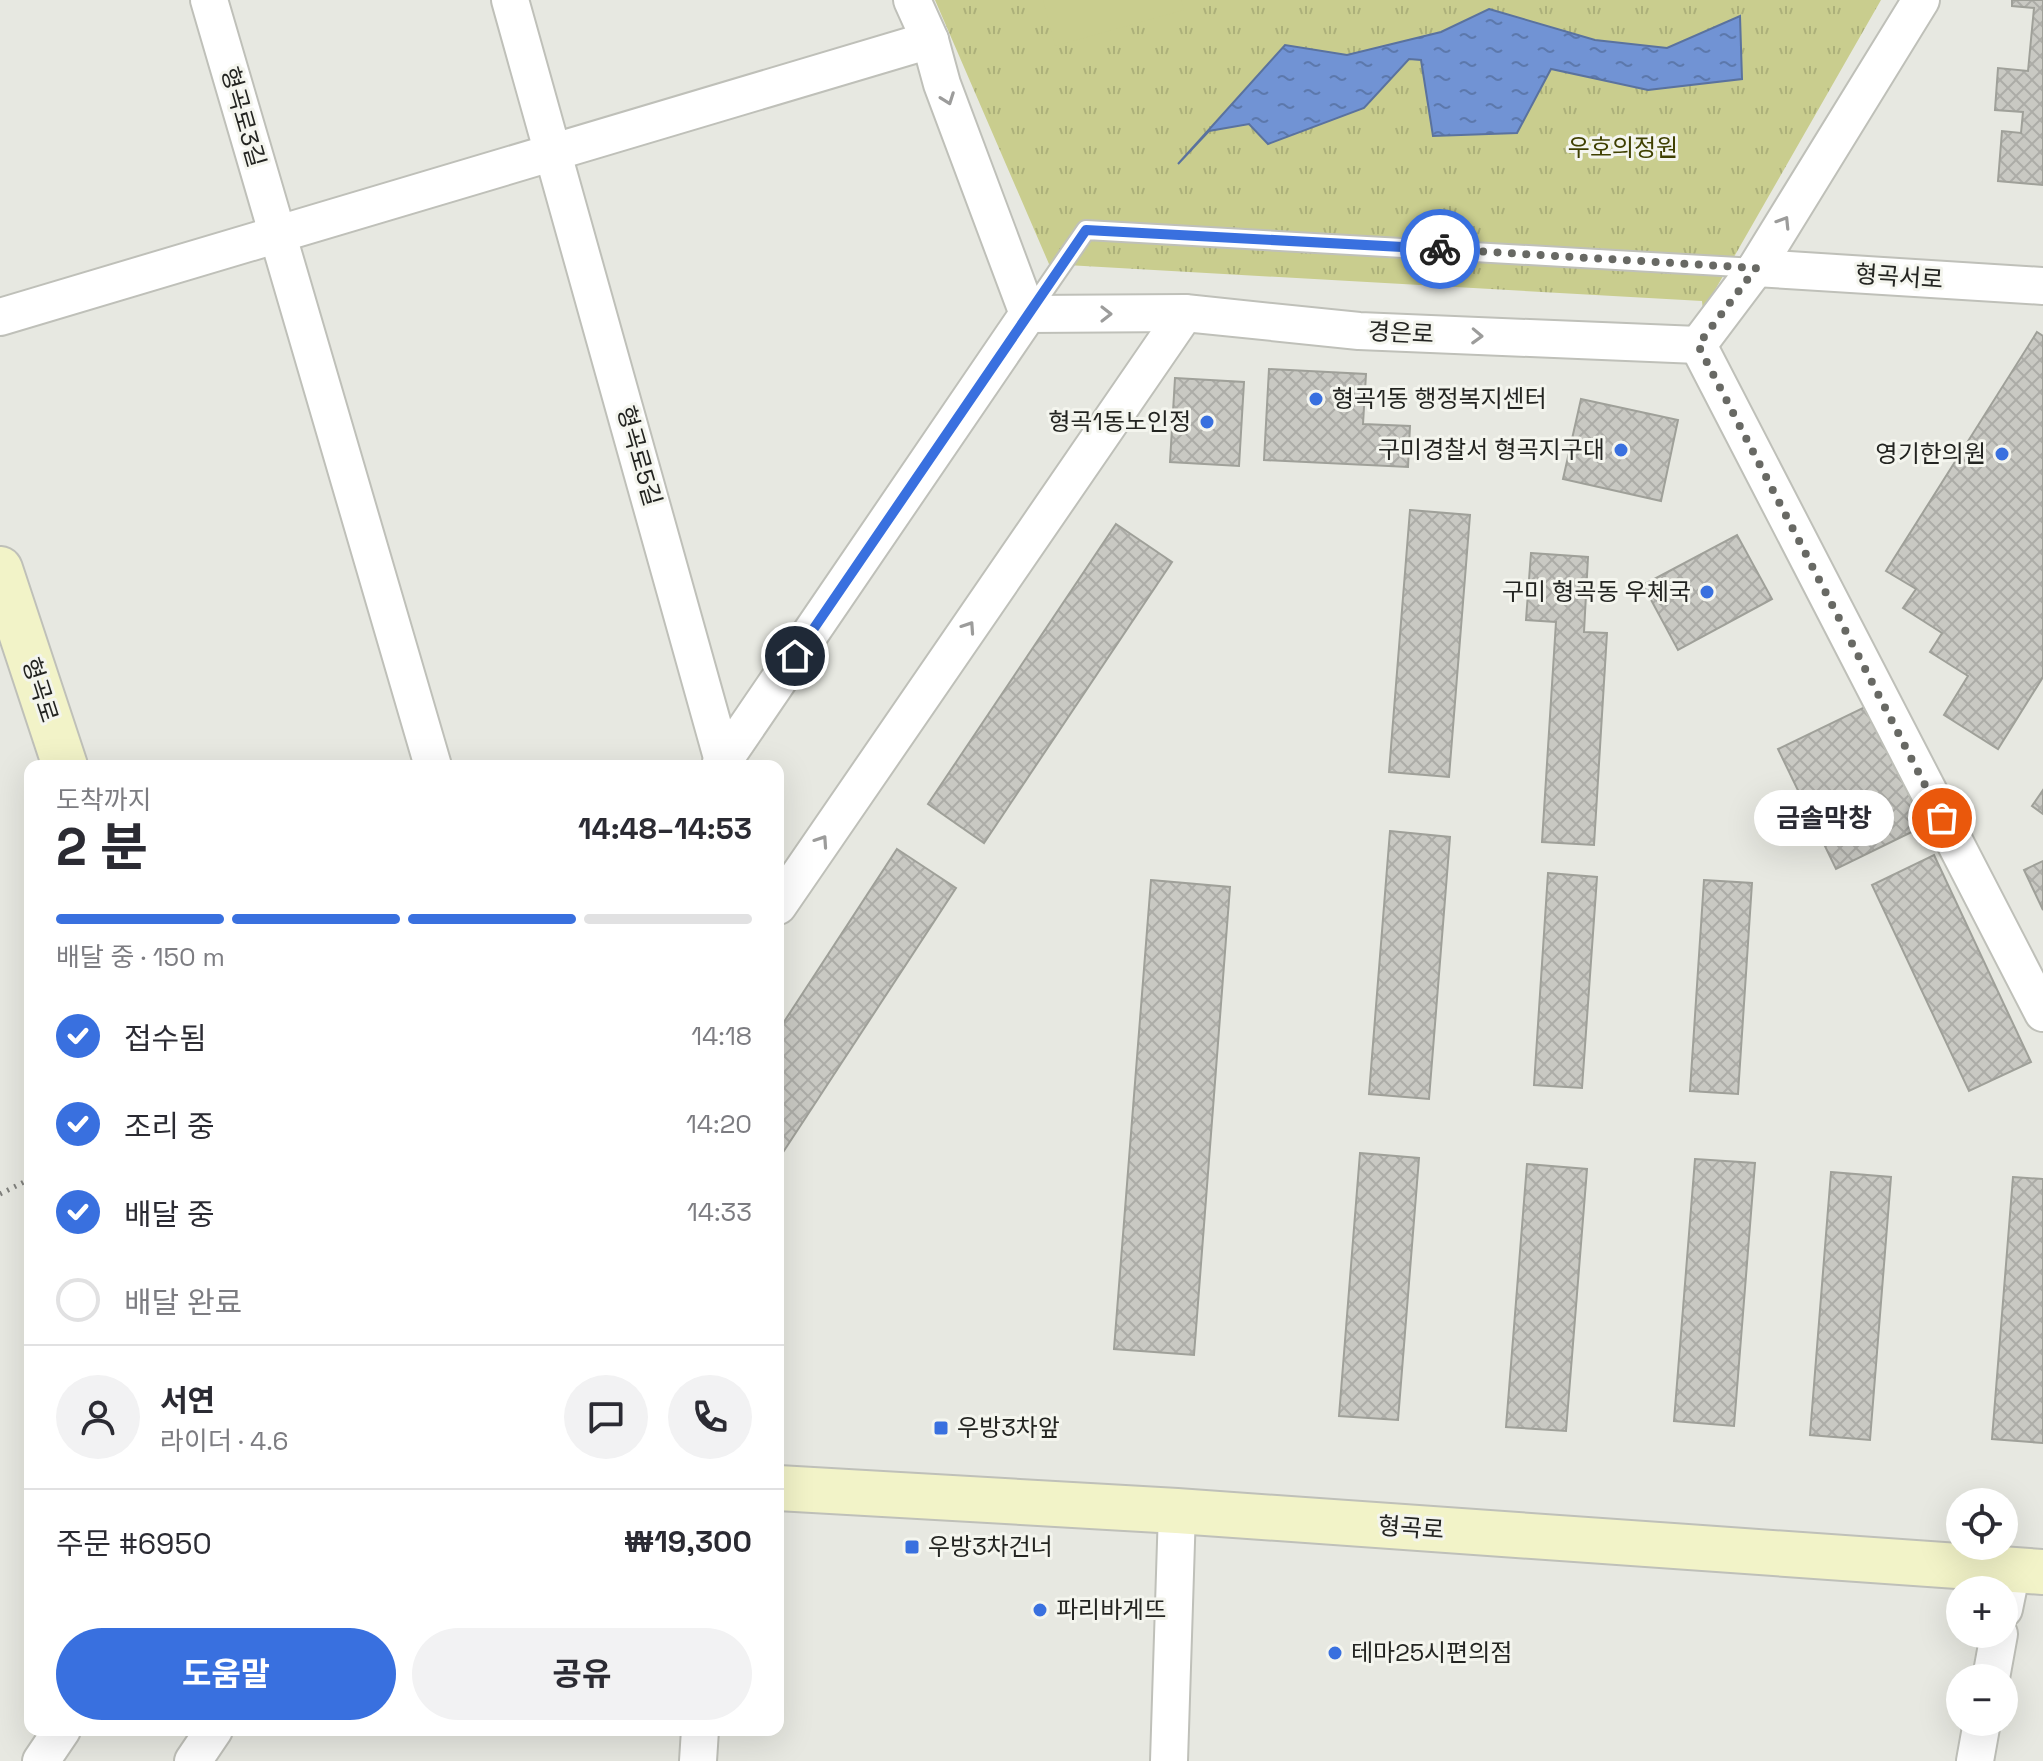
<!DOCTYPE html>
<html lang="ko">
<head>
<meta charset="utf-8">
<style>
	body { margin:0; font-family:"Space Grotesk","Noto Sans KR",sans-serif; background:#f2f2f3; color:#2b2b33; height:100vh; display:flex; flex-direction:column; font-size:30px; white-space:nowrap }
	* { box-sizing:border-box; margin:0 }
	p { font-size:26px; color:#7c7c81 }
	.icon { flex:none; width:44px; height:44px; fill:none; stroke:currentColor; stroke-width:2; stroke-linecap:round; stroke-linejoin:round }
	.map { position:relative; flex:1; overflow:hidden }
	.sheet { position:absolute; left:24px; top:760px; width:760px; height:976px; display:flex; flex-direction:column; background:#fff; border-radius:16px; box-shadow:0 8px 32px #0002 }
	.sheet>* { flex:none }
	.fabs { position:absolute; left:1946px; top:1488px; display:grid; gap:16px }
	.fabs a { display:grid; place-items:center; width:72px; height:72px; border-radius:50%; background:#fff; box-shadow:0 8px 32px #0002; font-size:40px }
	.pin { position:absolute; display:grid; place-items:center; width:68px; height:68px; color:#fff; margin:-34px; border:4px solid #fff; border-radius:50%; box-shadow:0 2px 8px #0007 }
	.courier { position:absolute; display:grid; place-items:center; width:80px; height:80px; margin:-40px; border:6px solid #3970df; border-radius:50%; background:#fff; color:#222; box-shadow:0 2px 10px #0007 }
	.bubble { position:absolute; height:56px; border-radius:28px; background:#fff; box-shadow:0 8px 32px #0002; font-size:26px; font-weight:700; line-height:56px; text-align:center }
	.head em { font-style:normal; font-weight:700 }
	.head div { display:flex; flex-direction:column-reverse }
	.head { display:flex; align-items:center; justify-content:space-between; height:136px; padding:0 32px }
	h1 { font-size:52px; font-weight:700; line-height:60px }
	.bar { display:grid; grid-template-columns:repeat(4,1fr); gap:12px 8px; align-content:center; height:96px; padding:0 32px }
	.bar i { height:10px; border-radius:6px; background:#e1e1e2 }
	.bar .current { background:#3970df }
	.bar p { grid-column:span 4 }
	.line { display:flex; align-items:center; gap:20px; padding:0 32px; border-top:2px solid #e1e1e2 }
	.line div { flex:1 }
	.round { display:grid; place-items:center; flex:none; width:84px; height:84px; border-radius:42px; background:#f2f2f3 }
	ol { padding:0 32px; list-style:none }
	li { display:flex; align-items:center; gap:24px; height:88px }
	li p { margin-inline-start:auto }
	li .icon { padding:8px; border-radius:50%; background:#3970df; color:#fff; stroke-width:4 }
	li:last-child { color:#7c7c81 }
	li i { width:44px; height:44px; border:4px solid #e1e1e2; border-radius:50% }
	.primary-button { display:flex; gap:16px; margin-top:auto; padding:16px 32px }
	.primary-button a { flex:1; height:92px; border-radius:48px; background:#3970df; color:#fff; font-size:32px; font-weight:700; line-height:92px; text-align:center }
	.primary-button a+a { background:#f2f2f3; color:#2b2b33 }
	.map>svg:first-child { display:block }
	.park { fill:url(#park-tufts) }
	.pitch { fill:#c9cd8e }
	.water { fill:url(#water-ripples); stroke:#5a729e; stroke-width:2 }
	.building { fill:url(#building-cross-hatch); stroke:#9fa099; stroke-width:2 }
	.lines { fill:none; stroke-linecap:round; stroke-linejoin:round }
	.lane-casing { stroke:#bfc0b9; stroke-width:22 }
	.street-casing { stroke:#bfc0b9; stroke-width:40 }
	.secondary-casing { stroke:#bfc0b9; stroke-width:48 }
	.path { stroke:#80817d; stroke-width:5; stroke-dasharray:2 6; stroke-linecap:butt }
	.lane { stroke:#fff; stroke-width:18 }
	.street { stroke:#fff; stroke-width:36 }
	.secondary { stroke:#f2f3c8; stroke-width:44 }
	.oneway { stroke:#9c9c9b }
	.done { stroke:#686964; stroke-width:8; stroke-dasharray:0 14.4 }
	.route { stroke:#3970df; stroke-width:10 }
	.poi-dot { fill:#3970df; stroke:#f4f5ee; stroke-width:3 }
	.labels { text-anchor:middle; stroke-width:6; stroke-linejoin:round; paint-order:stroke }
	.street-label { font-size:24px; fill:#232421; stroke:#f4f5ee }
	.park-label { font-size:24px; fill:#3f4000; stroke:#f4f5ee }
	.poi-label { font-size:24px; fill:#232421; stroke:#f4f5ee; text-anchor:start }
</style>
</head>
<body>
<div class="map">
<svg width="2043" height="1761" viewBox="0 0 2043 1761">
	<defs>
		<pattern id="park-tufts" width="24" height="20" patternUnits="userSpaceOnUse" patternTransform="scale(2)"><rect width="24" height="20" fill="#c9cd8e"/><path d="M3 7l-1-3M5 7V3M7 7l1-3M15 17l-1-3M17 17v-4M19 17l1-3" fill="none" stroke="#acb07a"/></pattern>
		<pattern id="water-ripples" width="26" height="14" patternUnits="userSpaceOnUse" patternTransform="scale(2)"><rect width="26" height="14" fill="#7193d4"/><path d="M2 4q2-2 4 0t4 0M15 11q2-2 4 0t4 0" fill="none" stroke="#5c78ac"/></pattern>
		<pattern id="building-cross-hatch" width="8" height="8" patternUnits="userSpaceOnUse" patternTransform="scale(2)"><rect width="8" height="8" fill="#c9c9c3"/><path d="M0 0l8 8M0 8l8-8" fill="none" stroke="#acaca7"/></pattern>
	</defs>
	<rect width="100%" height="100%" fill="#e7e8e1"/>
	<polygon class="park" points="935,0 1881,0 1703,311 1702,301 1049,264"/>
	<polygon class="pitch" points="1043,0 1181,0 1184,10 1055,46"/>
	<polygon class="water" points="1489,9 1595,40 1667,48 1740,16 1742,79 1648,90 1551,69 1517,133 1433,136 1421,60 1409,59 1364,108 1268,144 1249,124 1209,131 1178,164 1285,45 1347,55 1441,32"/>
	<g class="building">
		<polygon points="2012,0 2043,0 2043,185 1998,181 2002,131 2021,133 2023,112 1995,110 1998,68 2028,71 2034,8 2012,6"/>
		<polygon points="2037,332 2043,336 2043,677 1998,749 1944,715 1968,676 1930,652 1942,633 1903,608 1916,589 1886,571"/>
		<polygon points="1269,369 1366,374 1363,424 1410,426 1408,467 1264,460"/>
		<polygon points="1175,378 1244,382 1239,466 1170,462"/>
		<polygon points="1581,399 1678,420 1661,501 1563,479"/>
		<polygon points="1410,510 1470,515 1449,777 1389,772"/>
		<polygon points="1116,524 1172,562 984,843 928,804"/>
		<polygon points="1737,535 1772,599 1678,650 1643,585"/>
		<polygon points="1531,553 1588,557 1584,632 1607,633 1594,845 1542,842 1556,622 1526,620"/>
		<polygon points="1867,706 1924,826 1836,869 1778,749"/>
		<polygon points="2043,790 2043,814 2032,806"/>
		<polygon points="1390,831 1450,837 1429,1099 1369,1094"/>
		<polygon points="897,849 956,888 778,1160 778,1031"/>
		<polygon points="1934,855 2031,1062 1969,1091 1872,885"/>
		<polygon points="2043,861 2043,910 2024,870"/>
		<polygon points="1548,873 1597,877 1582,1088 1534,1085"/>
		<polygon points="1151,880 1230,887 1194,1355 1114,1349"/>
		<polygon points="1704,880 1752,883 1738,1094 1690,1091"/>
		<polygon points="1360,1153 1419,1158 1398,1420 1339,1416"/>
		<polygon points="1695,1159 1755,1163 1734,1426 1674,1421"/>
		<polygon points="1527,1164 1587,1169 1566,1431 1506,1427"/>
		<polygon points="1831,1172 1891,1177 1870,1440 1810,1435"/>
		<polygon points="2013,1177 2043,1179 2043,1443 1992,1439"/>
	</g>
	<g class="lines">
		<g class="lane-casing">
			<polyline id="lane" points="1028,314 1086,230 1756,268"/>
		</g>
		<g class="street-casing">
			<g id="street">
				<polyline points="209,0 433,766"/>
				<polyline points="510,0 723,761"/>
				<polyline points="912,0 930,40 942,84 1028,314"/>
				<polyline points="1756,268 2043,286"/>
				<polyline points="1028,314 1185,313 1359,331 1698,345 1756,268 1921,0"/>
				<polyline points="0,317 930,40"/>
				<polyline points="1698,345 2043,1013"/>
				<polyline points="720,766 1028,314"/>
				<polyline points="778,906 1185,313"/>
				<polyline points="2004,1609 2012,1570"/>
				<polyline points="1991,1678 1999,1634"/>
				<polyline points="41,1761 62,1730"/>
				<polyline points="193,1761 214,1730"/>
				<polyline points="698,1761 700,1730"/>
				<polyline points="1169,1761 1177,1511"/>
				<polyline points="1975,1761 1982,1722"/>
			</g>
		</g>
		<g class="secondary-casing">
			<g id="secondary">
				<polyline points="0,569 65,766"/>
				<polyline points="778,1488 1177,1511 2043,1572"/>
			</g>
		</g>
		<polyline class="path" points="0,1194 30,1179"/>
		<use href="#lane" class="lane"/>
		<use href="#street" class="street"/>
		<use href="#secondary" class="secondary"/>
	</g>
	<defs><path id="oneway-chevron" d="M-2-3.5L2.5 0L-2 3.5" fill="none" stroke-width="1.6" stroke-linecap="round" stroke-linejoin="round" transform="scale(2)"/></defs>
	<g class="oneway">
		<use href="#oneway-chevron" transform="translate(948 99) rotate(70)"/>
		<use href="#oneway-chevron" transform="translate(1784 222) rotate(-58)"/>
		<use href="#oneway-chevron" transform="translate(1106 314)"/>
		<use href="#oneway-chevron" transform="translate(1477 336) rotate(2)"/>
		<use href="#oneway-chevron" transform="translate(969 627) rotate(-56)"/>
		<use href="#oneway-chevron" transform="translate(822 841) rotate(-56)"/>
	</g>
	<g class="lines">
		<polyline class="done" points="1440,249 1756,268 1698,345 1942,818"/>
		<polyline class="route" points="795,656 1086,230 1440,249"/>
	</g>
	<g class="poi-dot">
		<circle cx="1316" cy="399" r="8"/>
		<circle cx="1207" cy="422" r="8"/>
		<circle cx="1621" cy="450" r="8"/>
		<circle cx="2002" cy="454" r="8"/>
		<circle cx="1707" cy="592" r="8"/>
		<rect x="933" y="1420" width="16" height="16" rx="4"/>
		<rect x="904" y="1539" width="16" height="16" rx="4"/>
		<circle cx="1040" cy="1610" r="8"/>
		<circle cx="1335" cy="1653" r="8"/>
	</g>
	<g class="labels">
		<g class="street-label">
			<text transform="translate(243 117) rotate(74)" y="8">형곡로3길</text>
			<text transform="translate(1899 277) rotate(4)" y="8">형곡서로</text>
			<text transform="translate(1401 333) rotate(3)" y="8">경은로</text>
			<text transform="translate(639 456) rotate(74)" y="8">형곡로5길</text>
			<text transform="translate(40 690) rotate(72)" y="8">형곡로</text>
			<text transform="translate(1411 1528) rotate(4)" y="8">형곡로</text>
		</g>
		<g class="park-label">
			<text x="1623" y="156">우호의정원</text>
		</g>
		<g class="poi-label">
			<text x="1332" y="407">형곡1동 행정복지센터</text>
			<text x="1191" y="430" text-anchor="end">형곡1동노인정</text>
			<text x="1605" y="458" text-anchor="end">구미경찰서 형곡지구대</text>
			<text x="1986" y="462" text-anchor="end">영기한의원</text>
			<text x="1691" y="600" text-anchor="end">구미 형곡동 우체국</text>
			<text x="957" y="1436">우방3차앞</text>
			<text x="928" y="1555">우방3차건너</text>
			<text x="1056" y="1618">파리바게뜨</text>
			<text x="1351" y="1661">테마25시편의점</text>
		</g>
	</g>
</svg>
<div class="fabs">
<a><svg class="icon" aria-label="locate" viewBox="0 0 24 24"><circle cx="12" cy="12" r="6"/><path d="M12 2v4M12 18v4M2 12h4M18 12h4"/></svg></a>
<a>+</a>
<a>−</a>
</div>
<div class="pin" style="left:1942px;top:818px;background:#ea580c"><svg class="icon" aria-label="bag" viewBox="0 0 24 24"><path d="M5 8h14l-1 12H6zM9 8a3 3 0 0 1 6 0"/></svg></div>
<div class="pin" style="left:795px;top:656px;background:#1f2937"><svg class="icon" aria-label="home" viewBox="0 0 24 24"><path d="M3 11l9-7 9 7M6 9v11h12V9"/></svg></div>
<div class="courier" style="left:1440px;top:249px"><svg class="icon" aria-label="bike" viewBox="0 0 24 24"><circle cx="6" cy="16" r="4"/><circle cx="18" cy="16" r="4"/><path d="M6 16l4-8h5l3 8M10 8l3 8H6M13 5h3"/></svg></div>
<div class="bubble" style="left:1754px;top:790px;width:140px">금솔막창</div>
<section class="sheet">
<div class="head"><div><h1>2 분</h1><p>도착까지</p></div><em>14:48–14:53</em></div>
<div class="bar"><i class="current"></i><i class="current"></i><i class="current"></i><i></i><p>배달 중 · 150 m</p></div>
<ol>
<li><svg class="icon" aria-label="check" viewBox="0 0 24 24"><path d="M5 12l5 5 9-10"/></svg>접수됨<p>14:18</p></li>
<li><svg class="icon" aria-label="check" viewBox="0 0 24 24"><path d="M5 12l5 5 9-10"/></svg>조리 중<p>14:20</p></li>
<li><svg class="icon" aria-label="check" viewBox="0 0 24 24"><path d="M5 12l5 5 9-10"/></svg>배달 중<p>14:33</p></li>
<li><i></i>배달 완료</li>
</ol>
<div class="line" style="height:144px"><a class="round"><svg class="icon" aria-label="person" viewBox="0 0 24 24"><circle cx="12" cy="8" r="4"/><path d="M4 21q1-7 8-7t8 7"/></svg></a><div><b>서연</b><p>라이더 · 4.6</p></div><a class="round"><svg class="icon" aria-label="chat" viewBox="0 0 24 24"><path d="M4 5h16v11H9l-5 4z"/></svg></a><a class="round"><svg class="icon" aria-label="phone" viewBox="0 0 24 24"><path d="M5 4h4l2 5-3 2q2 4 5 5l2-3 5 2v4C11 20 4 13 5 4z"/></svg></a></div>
<div class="line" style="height:104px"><div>주문 #6950</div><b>₩19,300</b></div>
<div class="primary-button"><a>도움말</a><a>공유</a></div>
</section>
</div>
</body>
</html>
